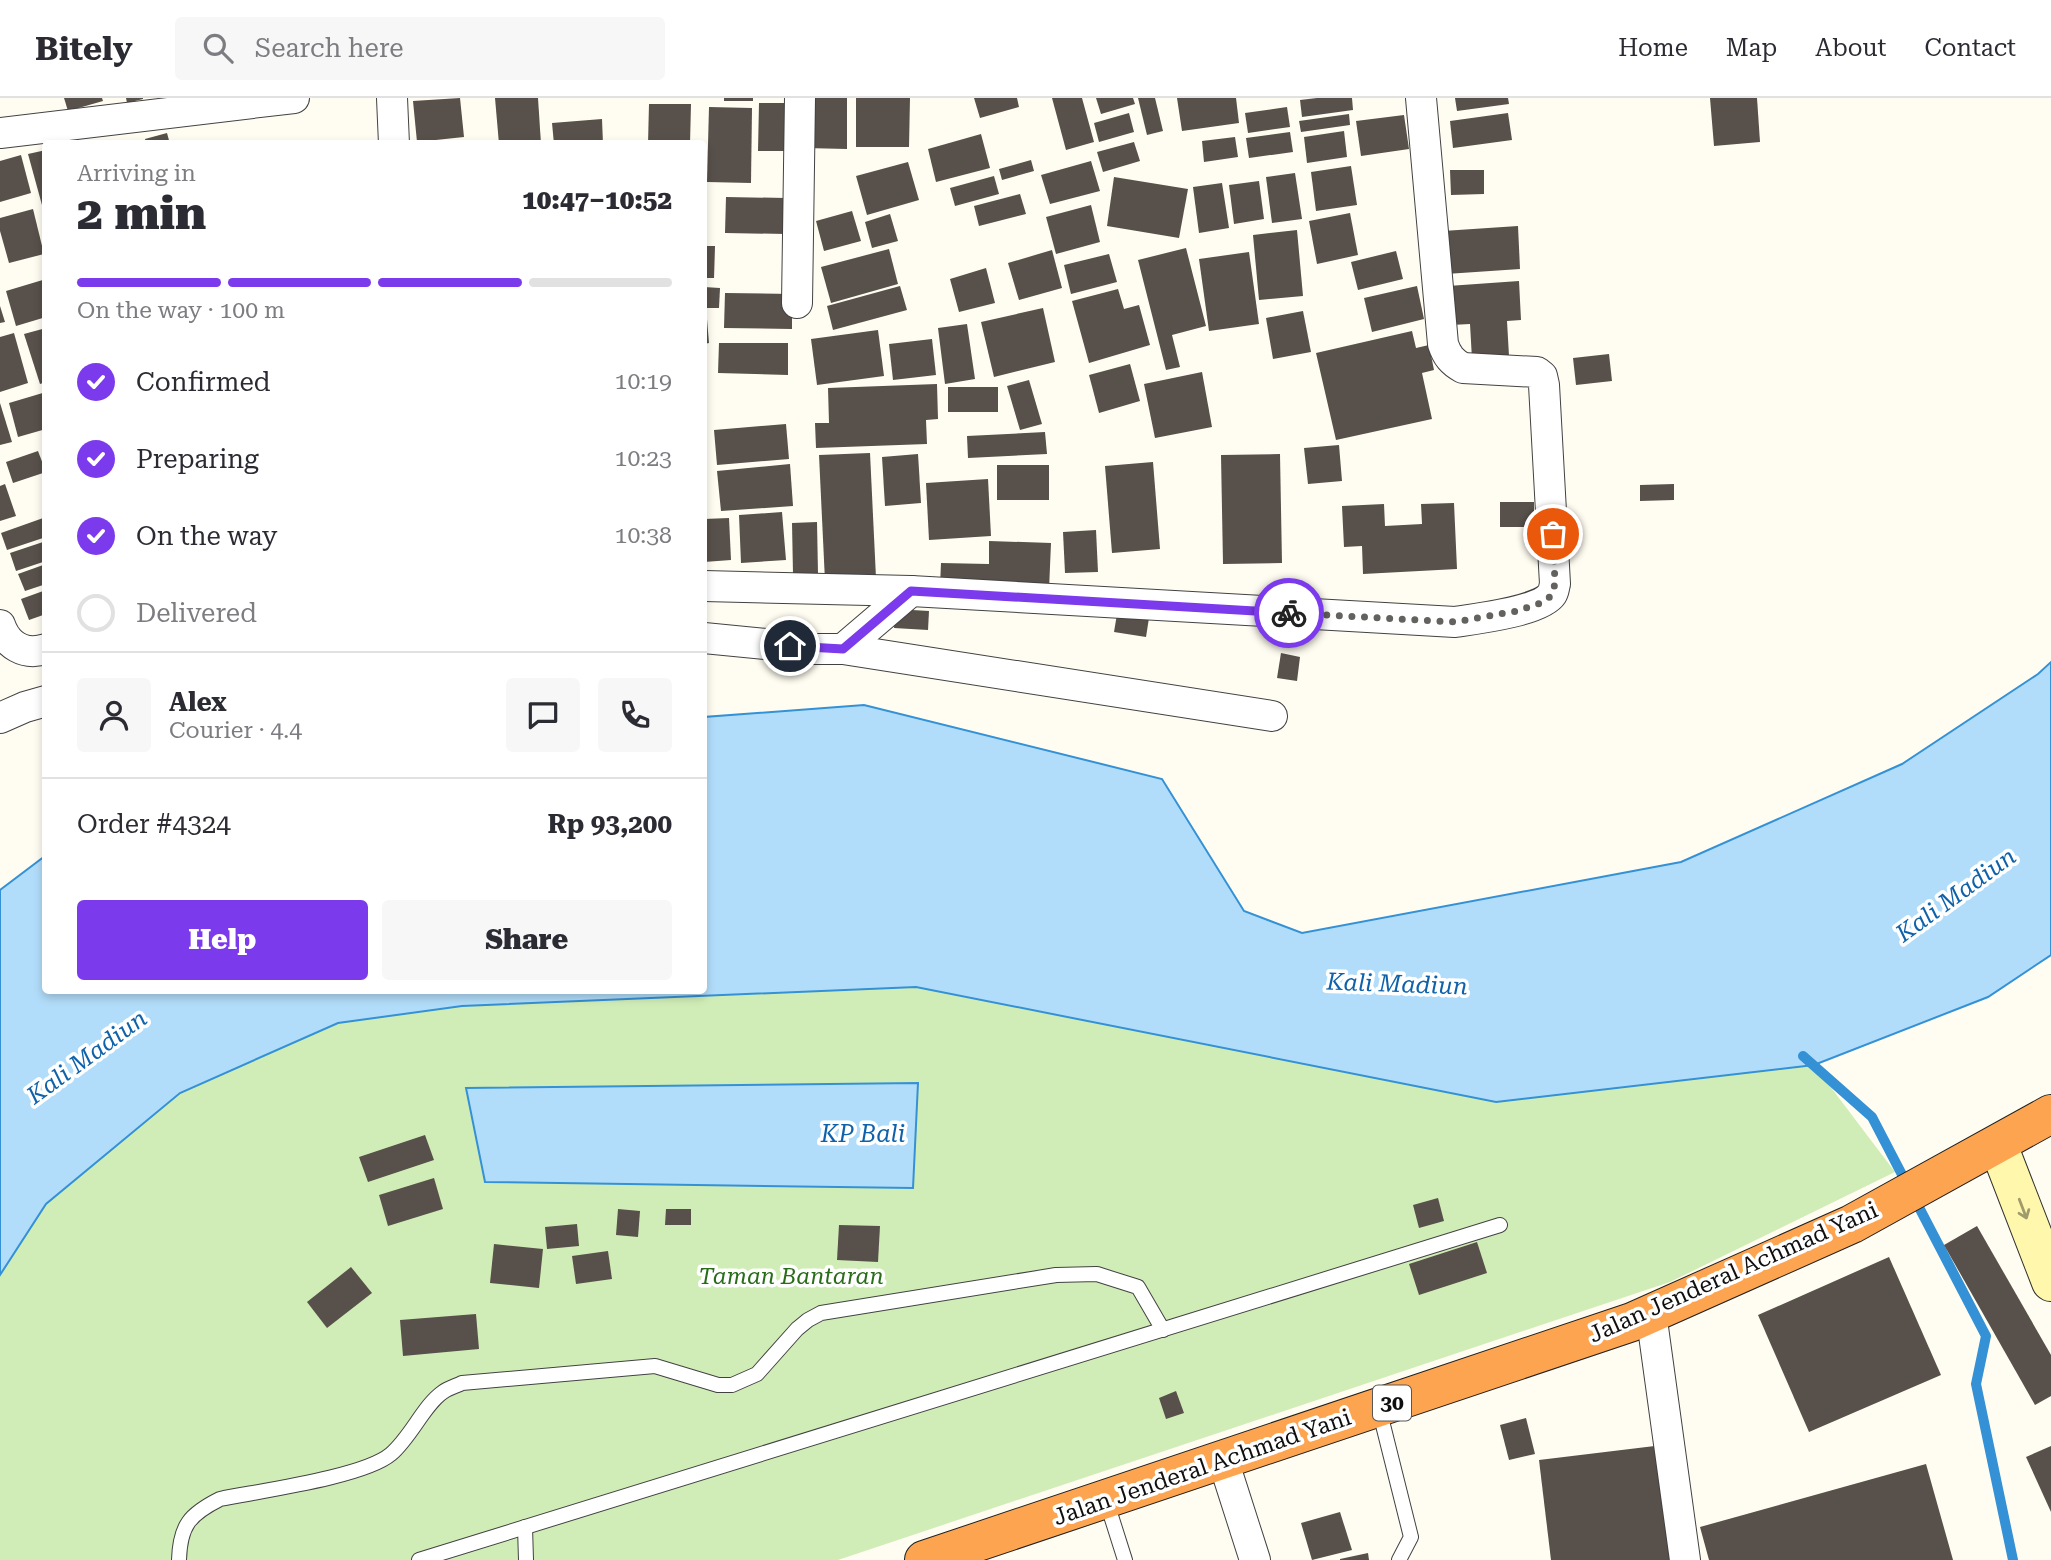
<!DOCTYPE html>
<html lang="en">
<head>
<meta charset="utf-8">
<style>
	body { margin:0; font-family:"Roboto Serif",serif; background:#f7f7f7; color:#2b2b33; height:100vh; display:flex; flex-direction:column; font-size:26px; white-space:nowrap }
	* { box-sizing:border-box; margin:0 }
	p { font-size:23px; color:#7c7c81 }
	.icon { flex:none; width:38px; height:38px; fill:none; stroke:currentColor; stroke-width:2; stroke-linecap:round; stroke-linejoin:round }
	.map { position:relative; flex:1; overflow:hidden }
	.sheet { position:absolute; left:42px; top:42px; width:665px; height:854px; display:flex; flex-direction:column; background:#fff; border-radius:7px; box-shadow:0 4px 10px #0003 }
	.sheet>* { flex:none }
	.pin { position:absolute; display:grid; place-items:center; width:60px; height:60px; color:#fff; margin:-30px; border:4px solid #fff; border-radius:50%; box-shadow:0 2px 7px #0007 }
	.courier { position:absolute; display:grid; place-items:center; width:70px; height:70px; margin:-35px; border:5px solid #7c3aed; border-radius:50%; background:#fff; color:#222; box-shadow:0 2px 9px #0007 }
	.headline em { font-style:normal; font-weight:800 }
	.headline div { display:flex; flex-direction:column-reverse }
	.headline { display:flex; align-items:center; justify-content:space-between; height:119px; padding:0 35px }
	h1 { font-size:46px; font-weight:800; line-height:52px }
	.bar { display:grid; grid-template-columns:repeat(4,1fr); gap:10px 7px; align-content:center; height:84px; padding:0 35px }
	.bar i { height:9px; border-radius:5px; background:#e1e1e2 }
	.bar .selected { background:#7c3aed }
	.bar p { grid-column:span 4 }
	.line { display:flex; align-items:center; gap:18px; padding:0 35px; border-top:2px solid #e1e1e2 }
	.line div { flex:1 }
	.round { display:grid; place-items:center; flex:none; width:74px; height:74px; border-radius:7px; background:#f7f7f7 }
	ol { padding:0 35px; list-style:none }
	li { display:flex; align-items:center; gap:21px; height:77px }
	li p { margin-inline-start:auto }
	li .icon { padding:7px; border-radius:50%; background:#7c3aed; color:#fff; stroke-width:4 }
	li:last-child { color:#7c7c81 }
	li i { width:38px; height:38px; border:4px solid #e1e1e2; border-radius:50% }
	.action { display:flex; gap:14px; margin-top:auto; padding:14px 35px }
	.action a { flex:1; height:80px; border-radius:7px; background:#7c3aed; color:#fff; font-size:28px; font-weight:800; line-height:80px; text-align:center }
	.action a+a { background:#f7f7f7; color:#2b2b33 }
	header { display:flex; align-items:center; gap:42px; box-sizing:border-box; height:98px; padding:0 35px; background:#fff; border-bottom:2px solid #e1e1e2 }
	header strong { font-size:33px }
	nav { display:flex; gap:38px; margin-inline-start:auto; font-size:24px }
	.search { width:490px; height:63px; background:#f7f7f7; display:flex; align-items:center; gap:18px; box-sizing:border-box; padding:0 24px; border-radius:7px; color:#7c7c81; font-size:26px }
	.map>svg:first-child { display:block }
	.green { fill:#d1edb7 }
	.water { fill:#b2ddfa; stroke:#3491d6; stroke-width:2 }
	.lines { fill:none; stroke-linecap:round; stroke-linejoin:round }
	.stream { stroke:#3491d6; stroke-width:10 }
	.building { fill:#58504a }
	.lane-casing { stroke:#424242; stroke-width:16 }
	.street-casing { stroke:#424242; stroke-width:32 }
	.secondary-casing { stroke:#313131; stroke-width:40 }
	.highway-casing { stroke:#202020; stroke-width:40 }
	.lane { stroke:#fff; stroke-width:14 }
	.street { stroke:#fff; stroke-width:30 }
	.secondary { stroke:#fff8ac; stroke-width:38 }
	.highway { stroke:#fda451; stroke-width:38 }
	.oneway { stroke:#9f9b6d }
	.done { stroke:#63625e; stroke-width:7; stroke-dasharray:0 12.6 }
	.route { stroke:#7c3aed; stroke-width:9 }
	.labels { text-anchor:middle; stroke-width:7; stroke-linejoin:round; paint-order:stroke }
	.shield { fill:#fff; stroke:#575757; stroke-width:2 }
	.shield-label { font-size:21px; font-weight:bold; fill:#0f0f0f }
	.street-label { font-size:23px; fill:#0f0f0f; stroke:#fff }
	.park-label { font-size:23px; font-style:italic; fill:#296c1a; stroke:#fff }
	.water-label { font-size:24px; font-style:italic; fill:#0f62aa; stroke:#fff }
</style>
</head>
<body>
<header>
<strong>Bitely</strong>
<div class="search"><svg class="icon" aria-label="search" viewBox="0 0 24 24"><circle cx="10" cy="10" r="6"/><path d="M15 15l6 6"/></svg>Search here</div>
<nav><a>Home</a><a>Map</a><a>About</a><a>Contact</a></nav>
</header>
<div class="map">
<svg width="2051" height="1462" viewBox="0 0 2051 1462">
	<rect width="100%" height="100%" fill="#fffdf1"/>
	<polygon class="green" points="916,889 1496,1004 1814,967 1895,1074 1670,1184 838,1462 0,1462 0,1177 46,1106 180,995 337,925 462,908"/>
	<g class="water">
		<polygon points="2051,564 2051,857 1988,899 1814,967 1496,1004 916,889 462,908 338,925 180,995 46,1106 0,1177 0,792 45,758 46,892 704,892 704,619 864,607 1162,681 1244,813 1302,835 1681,764 1902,666 2038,576"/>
		<polygon points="918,985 913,1090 485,1084 466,990"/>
	</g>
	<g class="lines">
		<polyline class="stream" points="1803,958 1872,1019 1986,1238 1976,1286 2013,1462"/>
	</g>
	<g class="building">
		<polygon points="64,0 102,0 103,3 68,13"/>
		<polygon points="126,0 143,0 143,1 127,5"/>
		<polygon points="460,0 464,39 417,44 413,3"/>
		<polygon points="495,0 538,0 541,46 499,46"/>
		<rect x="724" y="0" width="29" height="3"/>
		<polygon points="806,0 847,0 847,51 805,50"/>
		<polygon points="856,0 910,0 909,49 856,49"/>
		<polygon points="974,0 1017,0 1019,9 980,20"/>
		<polygon points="1052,0 1082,0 1094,44 1066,52"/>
		<polygon points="1096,0 1133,0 1135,6 1101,16"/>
		<polygon points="1138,0 1155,0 1163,33 1147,37"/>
		<polygon points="1177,0 1236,0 1239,25 1182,33"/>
		<polygon points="1317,0 1352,0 1353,12 1302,19 1300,2"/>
		<polygon points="1455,0 1508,0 1509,6 1457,13"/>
		<polygon points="1710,0 1757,0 1760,44 1714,48"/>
		<polygon points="759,5 790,5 789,53 758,53"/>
		<polygon points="649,6 691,6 690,46 648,46"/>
		<polygon points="709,9 752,10 751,85 707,84"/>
		<polygon points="1287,9 1290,29 1248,35 1245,15"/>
		<polygon points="1129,15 1134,34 1099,44 1094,25"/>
		<polygon points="1508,15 1512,42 1453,50 1450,23"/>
		<polygon points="1349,16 1350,27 1301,34 1299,23"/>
		<polygon points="1404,17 1409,51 1361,58 1356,23"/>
		<polygon points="602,21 603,46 554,46 552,25"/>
		<polygon points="1344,33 1347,59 1307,65 1304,39"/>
		<polygon points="1290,34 1293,54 1249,60 1246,40"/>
		<polygon points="167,35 170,46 146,46 145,41"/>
		<polygon points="981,36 990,70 936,84 928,51"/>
		<polygon points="1235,39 1238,59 1204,64 1202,43"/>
		<polygon points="1134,44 1140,63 1103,74 1097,54"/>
		<polygon points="46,52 46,118 45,118 28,56"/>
		<polygon points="21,57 31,95 0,104 0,63"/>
		<polygon points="1031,62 1034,73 1002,82 999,71"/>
		<polygon points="1091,63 1100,93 1050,106 1041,77"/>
		<polygon points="908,64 919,102 867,117 856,78"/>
		<polygon points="1351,68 1357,107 1316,113 1311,74"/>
		<polygon points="1450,72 1484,72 1484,96 1451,97"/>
		<polygon points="1295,75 1302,121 1272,125 1266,79"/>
		<polygon points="994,78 999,96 955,108 950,90"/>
		<polygon points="1114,79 1188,91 1179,140 1107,128"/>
		<polygon points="1259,83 1264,121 1234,126 1229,87"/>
		<polygon points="1222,85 1229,130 1199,135 1193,89"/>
		<polygon points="1020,96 1026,116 979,128 974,108"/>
		<polygon points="726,99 786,100 786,136 725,135"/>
		<polygon points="1091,107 1100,144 1056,156 1046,119"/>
		<polygon points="33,111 44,156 9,165 0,133 0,120"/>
		<polygon points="852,113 861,143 824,153 816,123"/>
		<polygon points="1350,115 1358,157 1317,166 1309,123"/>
		<polygon points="890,116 898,143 872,150 865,124"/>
		<polygon points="1518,128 1520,171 1446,176 1443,133"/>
		<polygon points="1297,132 1303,198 1259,202 1253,137"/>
		<polygon points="704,148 715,148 714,180 704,180"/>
		<polygon points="1186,150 1206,228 1172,237 1180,269 1166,272 1138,162"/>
		<polygon points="889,151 898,186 831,205 821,169"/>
		<polygon points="1052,152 1062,190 1019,202 1008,165"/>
		<polygon points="1396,153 1403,181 1358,192 1351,164"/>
		<polygon points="1249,154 1259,226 1209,233 1199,161"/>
		<polygon points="1109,156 1117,184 1071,196 1064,167"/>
		<polygon points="986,170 995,205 959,214 950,181"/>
		<polygon points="46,181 46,219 16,228 6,193"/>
		<polygon points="1519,183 1521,222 1507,223 1509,258 1472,261 1470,226 1451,227 1448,188"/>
		<polygon points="900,188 907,212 833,232 827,208"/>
		<polygon points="1417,188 1424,221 1372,234 1364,200"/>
		<polygon points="704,189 720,190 719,210 704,210"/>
		<polygon points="1118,191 1124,211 1139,207 1150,247 1089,265 1072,203"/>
		<polygon points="725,195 792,196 792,231 724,230"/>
		<polygon points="0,208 5,224 0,225"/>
		<polygon points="1043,210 1055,264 994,279 981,224"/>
		<polygon points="1303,213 1311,254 1273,261 1266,220"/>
		<polygon points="704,221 707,221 709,245 704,246"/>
		<polygon points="967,226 975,281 945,286 938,230"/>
		<polygon points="46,230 46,284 40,286 24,236"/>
		<polygon points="878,232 884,278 817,287 811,241"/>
		<polygon points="1412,233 1416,250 1429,247 1434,272 1422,275 1432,321 1336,342 1316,255"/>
		<polygon points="14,235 28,285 0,294 0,239"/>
		<polygon points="932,241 936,277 893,282 889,246"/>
		<polygon points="719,245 788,245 788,277 718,275"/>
		<polygon points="1609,256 1612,283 1576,287 1573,260"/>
		<polygon points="1130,266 1140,303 1099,315 1089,277"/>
		<polygon points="1202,274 1212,329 1155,340 1144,286"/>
		<polygon points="1029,282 1042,326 1020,332 1007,288"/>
		<polygon points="937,286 938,321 926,322 927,346 816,350 815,325 829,325 828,290"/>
		<rect x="948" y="289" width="50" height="25"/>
		<polygon points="46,294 46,331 18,339 9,305"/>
		<polygon points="0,305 12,344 0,347"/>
		<polygon points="786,326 789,361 717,367 714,332"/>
		<polygon points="1045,334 1047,356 968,360 967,338"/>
		<polygon points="1339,347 1342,383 1308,386 1304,350"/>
		<polygon points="38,353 46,374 13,385 6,364"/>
		<polygon points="870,355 876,480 825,483 819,357"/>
		<polygon points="918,356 921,405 885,408 882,359"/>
		<polygon points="1280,356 1282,465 1223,466 1221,357"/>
		<polygon points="1153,364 1160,451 1112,455 1105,368"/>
		<polygon points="790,366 793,408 721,413 717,373"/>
		<rect x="997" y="367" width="52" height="35"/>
		<polygon points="988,381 991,438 929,442 926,385"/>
		<polygon points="5,386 16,418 0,423 0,388"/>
		<polygon points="1674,386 1674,402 1640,403 1640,387"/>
		<rect x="1500" y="404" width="34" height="25"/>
		<polygon points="1454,405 1457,471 1363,476 1362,448 1344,449 1342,408 1384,406 1385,428 1422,426 1421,406"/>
		<polygon points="782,414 786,462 741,465 739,417"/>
		<polygon points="46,419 46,439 7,452 1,435"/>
		<polygon points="729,420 731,462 704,464 704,421"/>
		<polygon points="817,424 818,476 793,476 792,425"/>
		<polygon points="1096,432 1098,474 1065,475 1063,434"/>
		<polygon points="46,443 46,463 16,473 10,455"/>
		<polygon points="989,443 1051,445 1049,492 940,488 941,465 989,466"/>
		<polygon points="46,466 46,486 25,493 18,476"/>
		<polygon points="46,492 46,516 29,522 21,501"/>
		<polygon points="895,511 929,513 928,532 894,530"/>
		<polygon points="1117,516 1149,520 1146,539 1114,534"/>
		<polygon points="1281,555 1300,559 1297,583 1277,580"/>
		<polygon points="425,1037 434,1062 368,1084 359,1059"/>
		<polygon points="434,1080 443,1111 388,1128 379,1097"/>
		<polygon points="1438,1100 1444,1123 1419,1130 1413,1107"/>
		<polygon points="618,1111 640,1113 638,1139 616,1137"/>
		<polygon points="666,1111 691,1111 691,1127 665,1127"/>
		<polygon points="577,1126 579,1148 547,1151 545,1129"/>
		<polygon points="839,1127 880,1128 878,1164 837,1162"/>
		<polygon points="1977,1128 2051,1257 2051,1298 2035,1307 1944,1147"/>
		<polygon points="1477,1144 1487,1175 1419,1197 1409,1166"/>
		<polygon points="494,1146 543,1151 539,1190 490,1185"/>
		<polygon points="608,1153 612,1181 576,1186 572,1158"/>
		<polygon points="1889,1159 1941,1277 1809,1334 1758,1217"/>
		<polygon points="351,1169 372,1195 327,1230 307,1204"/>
		<polygon points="476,1216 479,1251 403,1258 400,1222"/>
		<polygon points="1176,1293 1184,1315 1166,1321 1159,1300"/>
		<polygon points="1526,1320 1535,1356 1509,1362 1500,1327"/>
		<polygon points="1663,1347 1677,1462 1551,1462 1539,1362"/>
		<polygon points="2051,1348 2051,1414 2026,1359"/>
		<polygon points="1926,1366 1953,1462 1709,1462 1700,1429"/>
		<polygon points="1340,1414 1352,1452 1312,1462 1301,1425"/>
		<polygon points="1368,1455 1369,1462 1340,1462 1340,1461"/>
	</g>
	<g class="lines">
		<g class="lane-casing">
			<g id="lane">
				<polyline points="1379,1311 1411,1439 1399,1462"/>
				<polyline points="1106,1402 1125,1462"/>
				<polyline points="525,1429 526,1462"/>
				<path d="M179,1462c1,-35 11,-46 41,-61 39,-8 144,-22 171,-45 20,-17 33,-49 52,-62 5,-4 13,-6 19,-9l193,-17 63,19h14l25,-11 40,-45 11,-9 13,-7 235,-38 41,-1 41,13 25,43"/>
				<polyline points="419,1462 1500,1127"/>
			</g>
		</g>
		<g class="street-casing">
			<g id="street">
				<polyline points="392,0 394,46"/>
				<polyline points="0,35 294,0"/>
				<polyline points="797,205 800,0"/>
				<path d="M704,488l207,5 544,31c20,-3 86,-11 97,-28 2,-3 2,-7 3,-10l-11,-199 -2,-9 -5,-4 -74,-4c-11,-6 -16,-12 -20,-24l-22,-246"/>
				<path d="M0,527c7,20 24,31 46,24"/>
				<polyline points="704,540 816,551 843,551 911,493"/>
				<polyline points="843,551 1272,618"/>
				<polyline points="0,620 25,609 46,603"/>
				<polyline points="1651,1215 1685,1462"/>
				<polyline points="1223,1362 1255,1462"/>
			</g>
		</g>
		<g class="secondary-casing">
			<polyline id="secondary" points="1998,1047 2051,1184"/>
		</g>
		<g class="highway-casing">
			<polyline id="highway" points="924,1462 1632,1224 1852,1126 2051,1016"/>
		</g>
		<use href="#lane" class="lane"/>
		<use href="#street" class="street"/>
		<use href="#secondary" class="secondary"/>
		<use href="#highway" class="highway"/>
	</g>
	<defs><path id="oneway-shaft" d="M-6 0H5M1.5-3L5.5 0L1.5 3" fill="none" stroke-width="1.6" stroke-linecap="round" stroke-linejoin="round" transform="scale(1.75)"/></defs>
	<use class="oneway" href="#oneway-shaft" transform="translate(2023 1111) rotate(69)"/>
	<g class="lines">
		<polyline class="done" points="1289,515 1455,524 1517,513 1541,505 1551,498 1555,486 1553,436"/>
		<polyline class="route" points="790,548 843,551 911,493 1289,515"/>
	</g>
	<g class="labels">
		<rect class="shield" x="1373" y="1287.5" width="38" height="35" rx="5"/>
		<g class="shield-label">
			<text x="1392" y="1312">30</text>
		</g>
		<g class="street-label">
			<text transform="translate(1733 1174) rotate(-24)" y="8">Jalan Jenderal Achmad Yani</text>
			<text transform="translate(1202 1369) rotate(-19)" y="8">Jalan Jenderal Achmad Yani</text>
		</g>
		<g class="park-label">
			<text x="791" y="1186">Taman Bantaran</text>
		</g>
		<g class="water-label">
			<text transform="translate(1956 797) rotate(-36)" y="8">Kali Madiun</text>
			<text transform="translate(1397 886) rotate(2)" y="8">Kali Madiun</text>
			<text transform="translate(87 959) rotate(-36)" y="8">Kali Madiun</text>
			<text x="863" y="1044">KP Bali</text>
		</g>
	</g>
</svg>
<div class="pin" style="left:1553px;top:436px;background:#ea580c"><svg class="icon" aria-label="bag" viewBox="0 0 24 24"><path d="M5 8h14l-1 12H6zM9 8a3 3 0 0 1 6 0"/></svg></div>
<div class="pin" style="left:790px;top:548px;background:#1f2937"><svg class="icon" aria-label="home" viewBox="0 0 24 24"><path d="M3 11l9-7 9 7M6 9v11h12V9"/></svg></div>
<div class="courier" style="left:1289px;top:515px"><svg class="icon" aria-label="bike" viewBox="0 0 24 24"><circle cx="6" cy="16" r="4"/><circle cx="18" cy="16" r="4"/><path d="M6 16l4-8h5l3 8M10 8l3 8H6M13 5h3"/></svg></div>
<section class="sheet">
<div class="headline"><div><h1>2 min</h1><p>Arriving in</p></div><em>10:47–10:52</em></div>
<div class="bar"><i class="selected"></i><i class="selected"></i><i class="selected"></i><i></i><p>On the way · 100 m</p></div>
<ol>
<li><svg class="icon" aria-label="check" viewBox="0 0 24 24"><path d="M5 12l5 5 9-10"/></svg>Confirmed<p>10:19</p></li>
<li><svg class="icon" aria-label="check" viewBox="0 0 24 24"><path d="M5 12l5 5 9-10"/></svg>Preparing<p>10:23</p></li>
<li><svg class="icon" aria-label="check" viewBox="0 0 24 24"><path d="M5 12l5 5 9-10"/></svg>On the way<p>10:38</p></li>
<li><i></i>Delivered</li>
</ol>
<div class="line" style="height:126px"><a class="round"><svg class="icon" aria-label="person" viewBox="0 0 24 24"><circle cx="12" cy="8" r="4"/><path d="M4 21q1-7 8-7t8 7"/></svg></a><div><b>Alex</b><p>Courier · 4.4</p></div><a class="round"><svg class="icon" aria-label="chat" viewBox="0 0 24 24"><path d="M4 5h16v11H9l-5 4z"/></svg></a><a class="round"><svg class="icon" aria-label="phone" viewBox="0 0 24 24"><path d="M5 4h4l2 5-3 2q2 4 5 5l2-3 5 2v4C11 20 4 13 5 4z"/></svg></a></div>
<div class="line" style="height:91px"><div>Order #4324</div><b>Rp 93,200</b></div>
<div class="action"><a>Help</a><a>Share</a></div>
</section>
</div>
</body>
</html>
